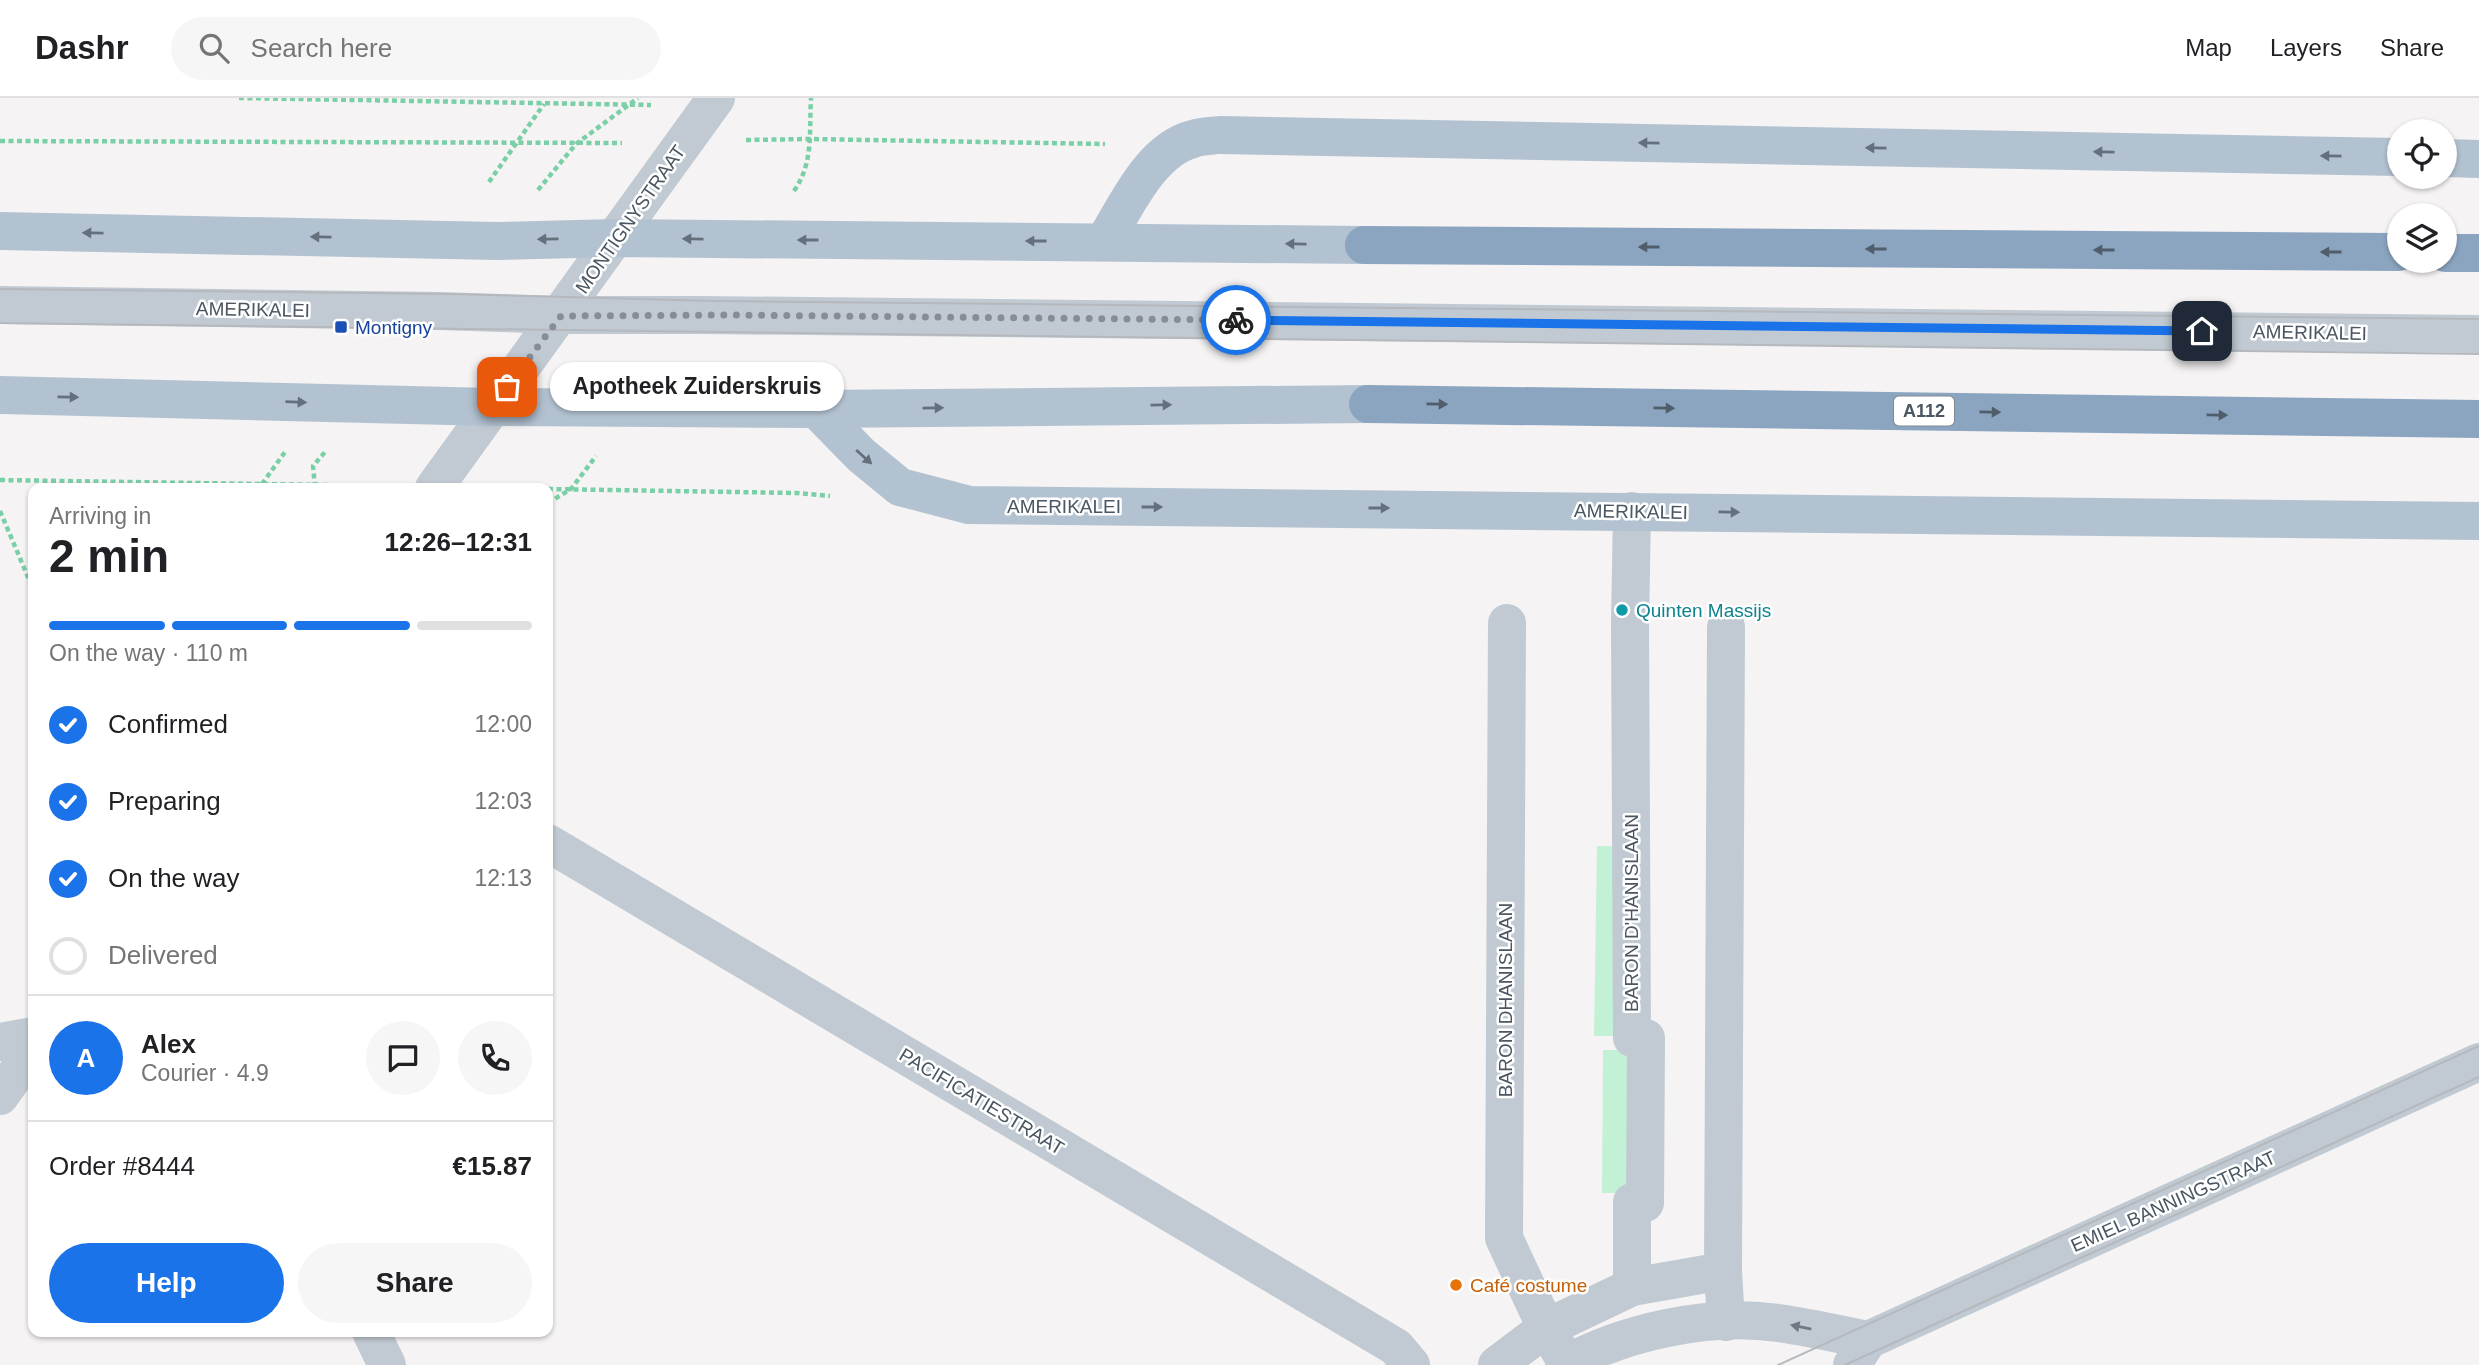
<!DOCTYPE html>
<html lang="en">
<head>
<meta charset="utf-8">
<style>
	body { margin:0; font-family:Helvetica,sans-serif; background:#f6f6f6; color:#202124; height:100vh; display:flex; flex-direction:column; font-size:26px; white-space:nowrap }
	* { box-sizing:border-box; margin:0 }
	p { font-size:23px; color:#757577 }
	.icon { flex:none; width:38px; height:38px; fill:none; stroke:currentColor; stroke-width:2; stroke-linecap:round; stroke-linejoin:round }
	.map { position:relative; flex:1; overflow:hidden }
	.drawer { position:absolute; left:28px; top:385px; width:525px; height:854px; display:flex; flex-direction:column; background:#fff; border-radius:14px; box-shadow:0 2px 5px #0004 }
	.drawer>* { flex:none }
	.fabs { position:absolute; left:2387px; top:21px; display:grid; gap:14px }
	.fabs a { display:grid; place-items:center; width:70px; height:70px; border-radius:50%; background:#fff; box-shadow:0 2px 5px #0004; font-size:35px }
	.pin { position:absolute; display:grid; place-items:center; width:60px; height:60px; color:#fff; margin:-30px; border-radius:14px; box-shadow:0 4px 10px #0006 }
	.courier { position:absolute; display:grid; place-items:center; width:70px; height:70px; margin:-35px; border:5px solid #1a73e8; border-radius:50%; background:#fff; color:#222; box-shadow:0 2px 9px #0007 }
	.bubble { position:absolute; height:49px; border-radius:24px; background:#fff; box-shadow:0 2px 5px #0004; font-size:23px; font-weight:700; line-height:49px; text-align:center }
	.summary em { font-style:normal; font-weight:700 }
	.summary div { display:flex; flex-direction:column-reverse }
	.summary { display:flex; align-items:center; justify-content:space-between; height:119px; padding:0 21px }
	h1 { font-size:46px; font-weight:700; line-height:52px }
	.bar { display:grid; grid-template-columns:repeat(4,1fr); gap:10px 7px; align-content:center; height:84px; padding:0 21px }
	.bar i { height:9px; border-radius:5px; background:#e0e0e0 }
	.bar .on { background:#1a73e8 }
	.bar p { grid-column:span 4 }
	.line { display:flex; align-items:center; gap:18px; padding:0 21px; border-top:2px solid #e0e0e0 }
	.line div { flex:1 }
	.round { display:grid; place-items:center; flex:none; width:74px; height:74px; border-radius:37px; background:#f6f6f6 }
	ol { padding:0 21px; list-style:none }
	li { display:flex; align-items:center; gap:21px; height:77px }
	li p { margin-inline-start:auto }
	li .icon { padding:7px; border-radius:50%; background:#1a73e8; color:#fff; stroke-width:4 }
	li:last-child { color:#757577 }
	li i { width:38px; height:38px; border:4px solid #e0e0e0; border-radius:50% }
	.primary-button { display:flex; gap:14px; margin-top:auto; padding:14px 21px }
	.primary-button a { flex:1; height:80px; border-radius:42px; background:#1a73e8; color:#fff; font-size:28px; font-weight:700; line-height:80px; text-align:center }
	.primary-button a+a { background:#f6f6f6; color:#202124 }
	header { display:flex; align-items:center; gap:42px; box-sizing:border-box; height:98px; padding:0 35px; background:#fff; border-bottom:2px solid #e0e0e0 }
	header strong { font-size:33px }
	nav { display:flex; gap:38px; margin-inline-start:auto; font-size:24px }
	.search { width:490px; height:63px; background:#f6f6f6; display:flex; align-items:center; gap:18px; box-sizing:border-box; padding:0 24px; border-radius:38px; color:#757577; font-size:26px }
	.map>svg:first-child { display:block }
	.green { fill:#c3f1d5 }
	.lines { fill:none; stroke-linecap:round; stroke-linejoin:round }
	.path { stroke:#7ad0a6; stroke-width:4.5; stroke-dasharray:5 3.5; stroke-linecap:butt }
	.minor { stroke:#c1cad2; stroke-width:38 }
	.major { stroke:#b3c2d1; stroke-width:38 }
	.highway { stroke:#8ba5c1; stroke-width:38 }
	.tram { stroke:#b5b8bd; stroke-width:2 }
	.oneway { fill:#64717d }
	.oneway2 { fill:#505e6b }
	.oneway3 { fill:#6e7983 }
	.done { stroke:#868d94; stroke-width:7; stroke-dasharray:0 12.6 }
	.route { stroke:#1a73e8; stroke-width:9 }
	.transit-dot { fill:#1a4fb4; stroke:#fff; stroke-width:2.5 }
	.culture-dot { fill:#0f9aa8; stroke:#fff; stroke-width:2.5 }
	.food-dot { fill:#e8710a; stroke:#fff; stroke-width:2.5 }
	.labels { text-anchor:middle; stroke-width:5; stroke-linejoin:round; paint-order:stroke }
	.shield { fill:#fff; stroke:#808990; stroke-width:2 }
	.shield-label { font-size:18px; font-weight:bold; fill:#4a5661 }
	.street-label { font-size:19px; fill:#4a5661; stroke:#fff }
	.transit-label { font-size:19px; fill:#164399; stroke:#fff; text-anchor:start }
	.culture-label { font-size:19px; fill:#0d838f; stroke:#fff; text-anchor:start }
	.food-label { font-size:19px; fill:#c56008; stroke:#fff; text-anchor:start }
</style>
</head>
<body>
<header>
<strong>Dashr</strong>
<div class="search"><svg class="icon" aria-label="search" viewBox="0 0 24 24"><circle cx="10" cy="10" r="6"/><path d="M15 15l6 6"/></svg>Search here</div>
<nav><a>Map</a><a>Layers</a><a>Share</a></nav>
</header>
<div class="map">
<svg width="2479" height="1267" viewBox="0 0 2479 1267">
	<rect width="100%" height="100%" fill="#f5f3f3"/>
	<g class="green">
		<polygon points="1597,748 1650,749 1644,938 1594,938"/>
		<polygon points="1603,952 1629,952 1629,1095 1602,1095"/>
	</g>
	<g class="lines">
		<g class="path">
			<polyline points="239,0 651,7"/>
			<polyline points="746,42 809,41 1105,46"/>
			<polyline points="0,43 622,45"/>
			<polyline points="489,84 544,6"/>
			<polyline points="538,92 576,46 638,0"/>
			<path d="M794,93c20,-29 15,-59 17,-93"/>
			<polyline points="0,382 388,388"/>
			<polyline points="262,386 285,354"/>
			<polyline points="315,389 313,368 325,354"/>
			<polyline points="494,389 537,390"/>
			<polyline points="548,391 797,395 830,398"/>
			<polyline points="548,405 571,391 596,358"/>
			<polyline points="0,413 33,491"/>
		</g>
		<g class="minor">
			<polyline points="0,207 439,213 560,217 704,217 2479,236"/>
			<polyline points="434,390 716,0"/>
			<polyline points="1507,525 1504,1140 1546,1230 1567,1265"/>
			<polyline points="1726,529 1723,1173 1726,1224"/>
			<polyline points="548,745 1396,1249 1411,1267"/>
			<polyline points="0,944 33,938"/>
			<polyline points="0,998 33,952"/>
			<polyline points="1632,1189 1632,1104 1645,1105 1646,940 1632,940 1630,526 1632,413"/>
			<polyline points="371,1234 387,1267"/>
			<polyline points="1497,1267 1546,1230 1632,1189 1723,1173"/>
			<path d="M1564,1267c60,-33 145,-52 214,-42 30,4 60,11 90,17"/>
			<polyline points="1852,1267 1868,1242 2479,964"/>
		</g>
		<g class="major">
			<polyline points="2445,60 2479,61"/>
			<polyline points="0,133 496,143 616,140 1364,147"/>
			<path d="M1104,144c22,-35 46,-92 89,-103 8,-3 19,-3 27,-4l1179,22"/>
			<polyline points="0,297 492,309 816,311 1368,306"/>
			<polyline points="816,311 861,357 900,389 969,407 2479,423"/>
		</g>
		<g class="highway">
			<polyline points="1364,147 2399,154"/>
			<polyline points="2445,155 2479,155"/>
			<polyline points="1368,306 2479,321"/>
		</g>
		<g class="tram">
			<polyline points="0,191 453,196 715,203 2479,221"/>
			<polyline points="0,225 2479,256"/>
			<polyline points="1778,1267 2479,948"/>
			<polyline points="1845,1267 2479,979"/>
		</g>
	</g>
	<defs><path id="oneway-solid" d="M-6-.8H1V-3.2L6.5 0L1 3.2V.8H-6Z" transform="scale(1.75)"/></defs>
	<g class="oneway">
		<use href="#oneway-solid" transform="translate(1649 45) rotate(-179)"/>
		<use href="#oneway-solid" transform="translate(1876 50) rotate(-179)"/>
		<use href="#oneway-solid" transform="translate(2104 54) rotate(-179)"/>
		<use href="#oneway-solid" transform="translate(2331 58) rotate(-179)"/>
		<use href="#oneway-solid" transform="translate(93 135) rotate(-179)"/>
		<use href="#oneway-solid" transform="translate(321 139) rotate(-179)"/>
		<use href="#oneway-solid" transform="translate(548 141) rotate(179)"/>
		<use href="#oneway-solid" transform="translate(693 141) rotate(-179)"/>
		<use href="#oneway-solid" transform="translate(808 142) rotate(-180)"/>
		<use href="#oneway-solid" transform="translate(1036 143) rotate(-180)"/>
		<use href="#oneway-solid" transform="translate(1296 146) rotate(-179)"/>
		<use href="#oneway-solid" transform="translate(68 299) rotate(1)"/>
		<use href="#oneway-solid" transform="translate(296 304) rotate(2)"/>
		<use href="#oneway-solid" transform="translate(1161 307) rotate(-1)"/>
		<use href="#oneway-solid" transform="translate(933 310) rotate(-1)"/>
		<use href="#oneway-solid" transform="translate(864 359) rotate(42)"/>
		<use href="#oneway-solid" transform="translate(1152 409)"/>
		<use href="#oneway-solid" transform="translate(1379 410)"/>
		<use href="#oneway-solid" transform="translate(1729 414) rotate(1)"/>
	</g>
	<g class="oneway2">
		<use href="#oneway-solid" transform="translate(1649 149) rotate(-180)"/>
		<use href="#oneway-solid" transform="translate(1876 151) rotate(-180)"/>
		<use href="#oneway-solid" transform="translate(2104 152) rotate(-180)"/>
		<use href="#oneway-solid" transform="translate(2331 154) rotate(-180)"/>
		<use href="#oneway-solid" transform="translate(1437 306) rotate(1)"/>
		<use href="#oneway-solid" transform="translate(1664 310) rotate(1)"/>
		<use href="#oneway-solid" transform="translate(1990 314) rotate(1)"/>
		<use href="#oneway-solid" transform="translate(2217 317) rotate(1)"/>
	</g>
	<use class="oneway3" href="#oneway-solid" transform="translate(1801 1229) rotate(-169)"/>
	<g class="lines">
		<polyline class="done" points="507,289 561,218 732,217 1236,222"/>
		<polyline class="route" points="1236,222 2202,233"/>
	</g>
	<rect class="transit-dot" x="334" y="222" width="14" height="14" rx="3.5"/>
	<circle class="culture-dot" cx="1622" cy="512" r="7"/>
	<circle class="food-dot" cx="1456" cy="1187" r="7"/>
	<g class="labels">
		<rect class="shield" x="1894" y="298.5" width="60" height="29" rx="5"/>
		<g class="shield-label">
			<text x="1924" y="319">A112</text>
		</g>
		<g class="street-label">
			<text transform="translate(630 121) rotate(-55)" y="7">MONTIGNYSTRAAT</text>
			<text transform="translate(253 211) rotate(1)" y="7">AMERIKALEI</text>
			<text transform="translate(2310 234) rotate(1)" y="7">AMERIKALEI</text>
			<text x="1064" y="415">AMERIKALEI</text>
			<text transform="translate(1631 413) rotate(1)" y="7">AMERIKALEI</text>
			<text transform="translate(1631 815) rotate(-90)" y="7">BARON D'HANISLAAN</text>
			<text transform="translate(1505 902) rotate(-90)" y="7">BARON DHANISLAAN</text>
			<text transform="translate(982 1003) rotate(31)" y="7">PACIFICATIESTRAAT</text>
			<text transform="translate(2173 1103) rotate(-24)" y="7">EMIEL BANNINGSTRAAT</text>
		</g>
		<g class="transit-label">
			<text x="355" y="236">Montigny</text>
		</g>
		<g class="culture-label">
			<text x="1636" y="519">Quinten Massijs</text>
		</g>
		<g class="food-label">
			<text x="1470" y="1194">Café costume</text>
		</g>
	</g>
</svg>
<div class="fabs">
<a><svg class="icon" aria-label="locate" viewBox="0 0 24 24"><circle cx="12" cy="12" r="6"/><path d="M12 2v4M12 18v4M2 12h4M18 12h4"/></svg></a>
<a><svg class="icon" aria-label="layers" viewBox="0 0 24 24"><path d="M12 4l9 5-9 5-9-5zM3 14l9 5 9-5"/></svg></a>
</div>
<div class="pin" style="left:507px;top:289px;background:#ea580c"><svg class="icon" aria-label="bag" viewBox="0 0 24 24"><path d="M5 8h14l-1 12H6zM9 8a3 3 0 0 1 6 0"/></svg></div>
<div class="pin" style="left:2202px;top:233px;background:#1f2937"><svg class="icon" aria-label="home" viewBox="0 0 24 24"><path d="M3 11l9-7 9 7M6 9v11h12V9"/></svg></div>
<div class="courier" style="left:1236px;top:222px"><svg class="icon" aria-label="bike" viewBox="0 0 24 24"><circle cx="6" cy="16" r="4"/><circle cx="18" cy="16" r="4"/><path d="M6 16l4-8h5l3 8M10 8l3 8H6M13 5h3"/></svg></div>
<div class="bubble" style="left:550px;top:264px;width:294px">Apotheek Zuiderskruis</div>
<section class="drawer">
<div class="summary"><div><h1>2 min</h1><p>Arriving in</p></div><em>12:26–12:31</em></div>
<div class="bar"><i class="on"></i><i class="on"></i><i class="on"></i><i></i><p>On the way · 110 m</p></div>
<ol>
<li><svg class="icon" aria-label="check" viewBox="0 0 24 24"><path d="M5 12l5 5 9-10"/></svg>Confirmed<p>12:00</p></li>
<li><svg class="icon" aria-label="check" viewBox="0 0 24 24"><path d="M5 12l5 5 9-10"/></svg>Preparing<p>12:03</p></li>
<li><svg class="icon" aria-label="check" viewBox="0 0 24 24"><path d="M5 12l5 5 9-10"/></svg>On the way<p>12:13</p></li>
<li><i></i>Delivered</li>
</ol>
<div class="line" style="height:126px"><b class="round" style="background:#1a73e8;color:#fff">A</b><div><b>Alex</b><p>Courier · 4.9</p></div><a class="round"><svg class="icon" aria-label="chat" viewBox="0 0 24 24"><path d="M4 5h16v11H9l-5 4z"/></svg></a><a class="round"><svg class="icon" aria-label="phone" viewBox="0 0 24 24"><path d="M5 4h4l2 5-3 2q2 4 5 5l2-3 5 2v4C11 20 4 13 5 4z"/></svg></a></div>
<div class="line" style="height:91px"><div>Order #8444</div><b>€15.87</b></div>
<div class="primary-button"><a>Help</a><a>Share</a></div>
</section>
</div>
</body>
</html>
